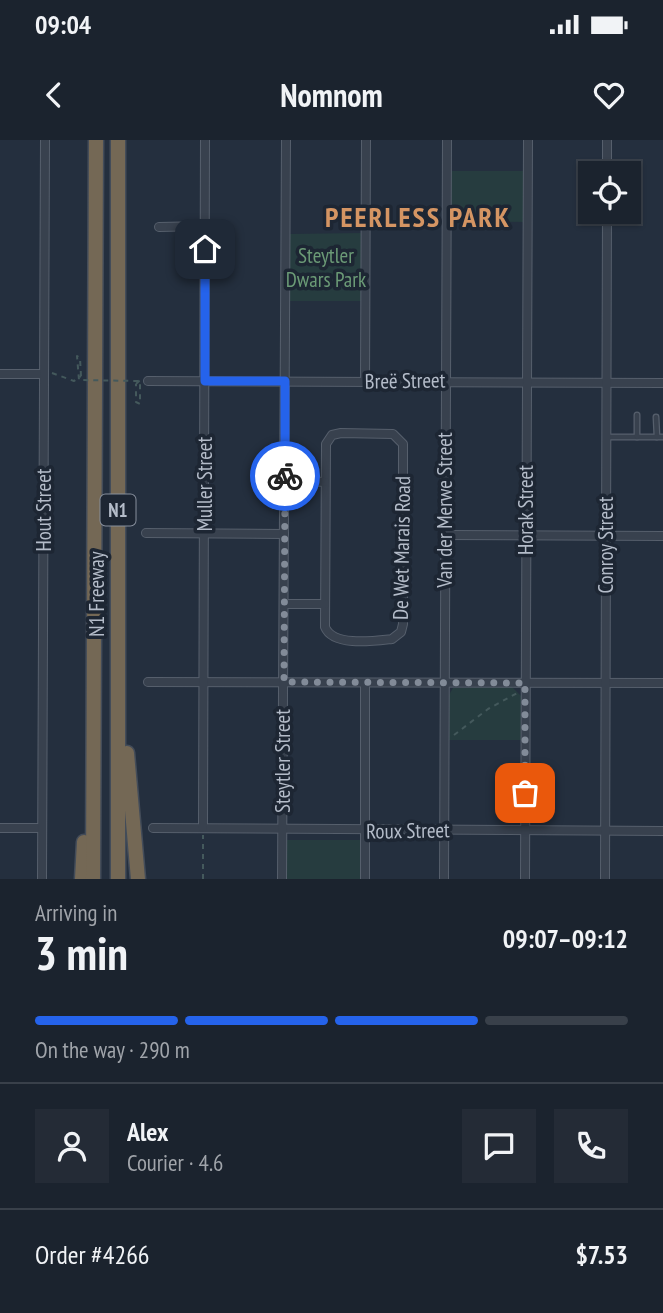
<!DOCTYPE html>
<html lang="en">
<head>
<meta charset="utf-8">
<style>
	body { margin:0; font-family:"PT Sans Narrow",sans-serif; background:#242b36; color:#f1f3f6; height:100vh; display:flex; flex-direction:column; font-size:26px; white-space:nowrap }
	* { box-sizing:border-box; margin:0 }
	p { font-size:23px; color:#a0a4aa }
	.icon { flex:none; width:38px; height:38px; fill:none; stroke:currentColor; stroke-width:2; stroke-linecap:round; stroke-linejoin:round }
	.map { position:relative; height:739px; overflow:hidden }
	.side { display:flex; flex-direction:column; background:#1b232e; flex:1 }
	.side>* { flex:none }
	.buttons { position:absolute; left:578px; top:21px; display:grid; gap:14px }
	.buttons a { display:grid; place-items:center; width:63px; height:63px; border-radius:0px; background:#1b232e; box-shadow:0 2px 5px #0004,0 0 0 2px #39404a; font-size:35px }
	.pin { position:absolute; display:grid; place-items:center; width:60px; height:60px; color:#fff; margin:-30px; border-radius:14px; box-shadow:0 4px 10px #0006 }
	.courier { position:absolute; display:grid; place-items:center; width:70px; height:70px; margin:-35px; border:5px solid #2563eb; border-radius:50%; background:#fff; color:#222; box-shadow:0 2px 9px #0007 }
	.summary em { font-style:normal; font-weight:700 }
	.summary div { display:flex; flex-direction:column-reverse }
	.summary { display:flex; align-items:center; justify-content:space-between; height:119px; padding:0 35px }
	h1 { font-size:46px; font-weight:700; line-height:52px }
	.bar { display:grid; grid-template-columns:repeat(4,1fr); gap:10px 7px; align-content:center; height:84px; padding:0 35px }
	.bar i { height:9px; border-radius:5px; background:#39404a }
	.bar .current { background:#2563eb }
	.bar p { grid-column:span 4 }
	.line { display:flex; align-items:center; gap:18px; padding:0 35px; border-top:2px solid #39404a }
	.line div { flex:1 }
	.round { display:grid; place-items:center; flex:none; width:74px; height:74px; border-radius:0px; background:#242b36 }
	.status { display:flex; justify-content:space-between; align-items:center; height:49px; padding:0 35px; background:#1b232e; direction:ltr }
	.status svg { height:19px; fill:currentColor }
	header { display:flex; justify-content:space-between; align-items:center; height:91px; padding:0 35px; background:#1b232e; font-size:32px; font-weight:700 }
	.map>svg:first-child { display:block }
	.green { fill:#263c3f }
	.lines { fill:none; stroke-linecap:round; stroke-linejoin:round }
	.lane-casing { stroke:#565f6c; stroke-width:7 }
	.street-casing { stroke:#565f6c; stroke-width:10 }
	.highway-casing { stroke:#434c59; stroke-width:17 }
	.path { stroke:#44595c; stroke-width:2; stroke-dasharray:5 5; stroke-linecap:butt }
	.lane { stroke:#38414e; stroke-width:4.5 }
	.street { stroke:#38414e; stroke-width:8 }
	.highway { stroke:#746855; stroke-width:14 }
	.path-bridge { stroke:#44595c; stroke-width:2; stroke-dasharray:5 5; stroke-linecap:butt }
	.done { stroke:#828b98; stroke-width:7; stroke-dasharray:0 12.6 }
	.route { stroke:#2563eb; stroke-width:9 }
	.labels { text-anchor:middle; stroke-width:7; stroke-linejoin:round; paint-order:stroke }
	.shield { fill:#1d2633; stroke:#878f9c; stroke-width:2 }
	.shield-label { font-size:19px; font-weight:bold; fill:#b4bcc9 }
	.park-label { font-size:21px; fill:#6b9a76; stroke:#1d2633 }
	.street-label { font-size:21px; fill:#b4bcc9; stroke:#1d2633 }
	.district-label { font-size:28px; font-weight:bold; letter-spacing:2px; fill:#d59563; stroke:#1d2633 }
</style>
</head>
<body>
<div class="status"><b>09:04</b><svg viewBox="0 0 49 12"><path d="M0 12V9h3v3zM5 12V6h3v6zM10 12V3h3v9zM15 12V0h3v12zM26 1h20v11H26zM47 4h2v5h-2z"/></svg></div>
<header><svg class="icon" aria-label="back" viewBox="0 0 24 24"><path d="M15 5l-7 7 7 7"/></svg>Nomnom<svg class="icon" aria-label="heart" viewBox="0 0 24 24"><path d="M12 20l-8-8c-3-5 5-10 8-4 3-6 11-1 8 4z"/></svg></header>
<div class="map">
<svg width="663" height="739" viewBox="0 0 663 739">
	<rect width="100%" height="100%" fill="#242f3e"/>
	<g class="green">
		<polygon points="451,31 524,31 524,82 450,81"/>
		<polygon points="363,93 363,161 289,161 289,94"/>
		<polygon points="512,547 521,556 521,600 448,600 449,555 453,548"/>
		<polygon points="287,700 362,700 362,739 286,739"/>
	</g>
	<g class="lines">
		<g class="lane-casing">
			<g id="lane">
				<polyline points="656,277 657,297"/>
				<polyline points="606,297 663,297"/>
				<polyline points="637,297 637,275"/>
			</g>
		</g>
		<g class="street-casing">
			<g id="street">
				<polyline points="607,33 607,0"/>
				<polyline points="159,87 205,86"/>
				<polyline points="0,234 44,234"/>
				<polyline points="148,241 663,243"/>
				<polyline points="365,242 366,0"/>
				<path d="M341,293l52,1 10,10v180l-2,8 -9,7c-18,2 -59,8 -67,-12l1,-183 6,-9z"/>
				<polyline points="285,340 325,342"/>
				<polyline points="146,393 284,394"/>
				<polyline points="445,395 663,396"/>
				<polyline points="284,464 325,464"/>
				<polyline points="148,542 663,543"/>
				<polyline points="365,543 365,739"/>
				<polyline points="0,688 42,688"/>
				<polyline points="153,688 663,691"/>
				<polyline points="203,688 205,0"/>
				<polyline points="42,739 45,0"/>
				<polyline points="282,739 286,0"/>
				<polyline points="444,739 447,0"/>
				<polyline points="525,739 528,0"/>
				<polyline points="605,739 607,72"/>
			</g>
		</g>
		<g class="highway-casing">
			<g id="highway">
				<polyline points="127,613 138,739"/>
				<polyline points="82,739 84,702"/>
				<polyline points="93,739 96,0"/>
				<polyline points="118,739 118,0"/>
			</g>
		</g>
		<g class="path">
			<polyline points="52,233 74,241 81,236"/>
			<polyline points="136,244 142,238"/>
			<polyline points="454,595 488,569 519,552"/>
			<polyline points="203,739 203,695"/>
		</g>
		<use href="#lane" class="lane"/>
		<use href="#street" class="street"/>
		<use href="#highway" class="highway"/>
		<polyline class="path-bridge" points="81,236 80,218 77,216 79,240 140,241 140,264 136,262 136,244"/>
	</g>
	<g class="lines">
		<polyline class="done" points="285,336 284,542 525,543 525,653"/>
		<polyline class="route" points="205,109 205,241 285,241 285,336"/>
	</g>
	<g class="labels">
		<rect class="shield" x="100.5" y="354.5" width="35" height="31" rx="5"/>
		<g class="shield-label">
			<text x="118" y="377">N1</text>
		</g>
		<g class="park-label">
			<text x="326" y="123">Steytler<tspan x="326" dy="24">Dwars Park</tspan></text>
		</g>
		<g class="street-label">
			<text transform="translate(405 241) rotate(-1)" y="7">Breë Street</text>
			<text transform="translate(205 344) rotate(-90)" y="7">Muller Street</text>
			<text transform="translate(44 370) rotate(-90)" y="7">Hout Street</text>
			<text transform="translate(445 370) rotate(-90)" y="7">Van der Merwe Street</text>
			<text transform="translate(526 370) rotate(-90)" y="7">Horak Street</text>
			<text transform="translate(606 405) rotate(-90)" y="7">Conroy Street</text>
			<text transform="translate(402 408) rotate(-89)" y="7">De Wet Marais Road</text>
			<text transform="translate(97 454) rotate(-90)" y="7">N1 Freeway</text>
			<text transform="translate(283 621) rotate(-90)" y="7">Steytler Street</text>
			<text transform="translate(408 691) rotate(-1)" y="7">Roux Street</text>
		</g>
		<g class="district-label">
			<text x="418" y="87">PEERLESS PARK</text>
		</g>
	</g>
</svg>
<div class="buttons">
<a><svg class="icon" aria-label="locate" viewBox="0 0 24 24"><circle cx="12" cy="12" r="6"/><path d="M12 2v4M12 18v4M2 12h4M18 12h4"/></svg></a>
</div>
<div class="pin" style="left:525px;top:653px;background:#ea580c"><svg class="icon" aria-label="bag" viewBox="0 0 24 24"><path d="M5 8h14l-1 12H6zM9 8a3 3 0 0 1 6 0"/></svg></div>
<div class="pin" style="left:205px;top:109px;background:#1f2937"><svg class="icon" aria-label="home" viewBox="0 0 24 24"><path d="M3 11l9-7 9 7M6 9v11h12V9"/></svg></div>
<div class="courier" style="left:285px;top:336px"><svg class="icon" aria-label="bike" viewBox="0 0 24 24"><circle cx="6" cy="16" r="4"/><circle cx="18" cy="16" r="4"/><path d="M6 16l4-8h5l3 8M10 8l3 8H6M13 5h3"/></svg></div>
</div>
<section class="side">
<div class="summary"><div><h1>3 min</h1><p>Arriving in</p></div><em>09:07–09:12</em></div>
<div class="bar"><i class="current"></i><i class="current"></i><i class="current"></i><i></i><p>On the way · 290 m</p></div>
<div class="line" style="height:126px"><a class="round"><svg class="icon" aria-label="person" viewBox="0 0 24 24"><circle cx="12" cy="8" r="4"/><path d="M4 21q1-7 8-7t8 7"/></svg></a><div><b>Alex</b><p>Courier · 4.6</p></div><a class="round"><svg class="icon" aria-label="chat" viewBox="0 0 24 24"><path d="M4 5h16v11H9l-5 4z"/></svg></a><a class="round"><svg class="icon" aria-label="phone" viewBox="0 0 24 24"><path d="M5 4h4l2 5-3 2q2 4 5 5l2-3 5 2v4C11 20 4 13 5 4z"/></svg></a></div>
<div class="line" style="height:91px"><div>Order #4266</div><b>$7.53</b></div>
</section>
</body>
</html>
